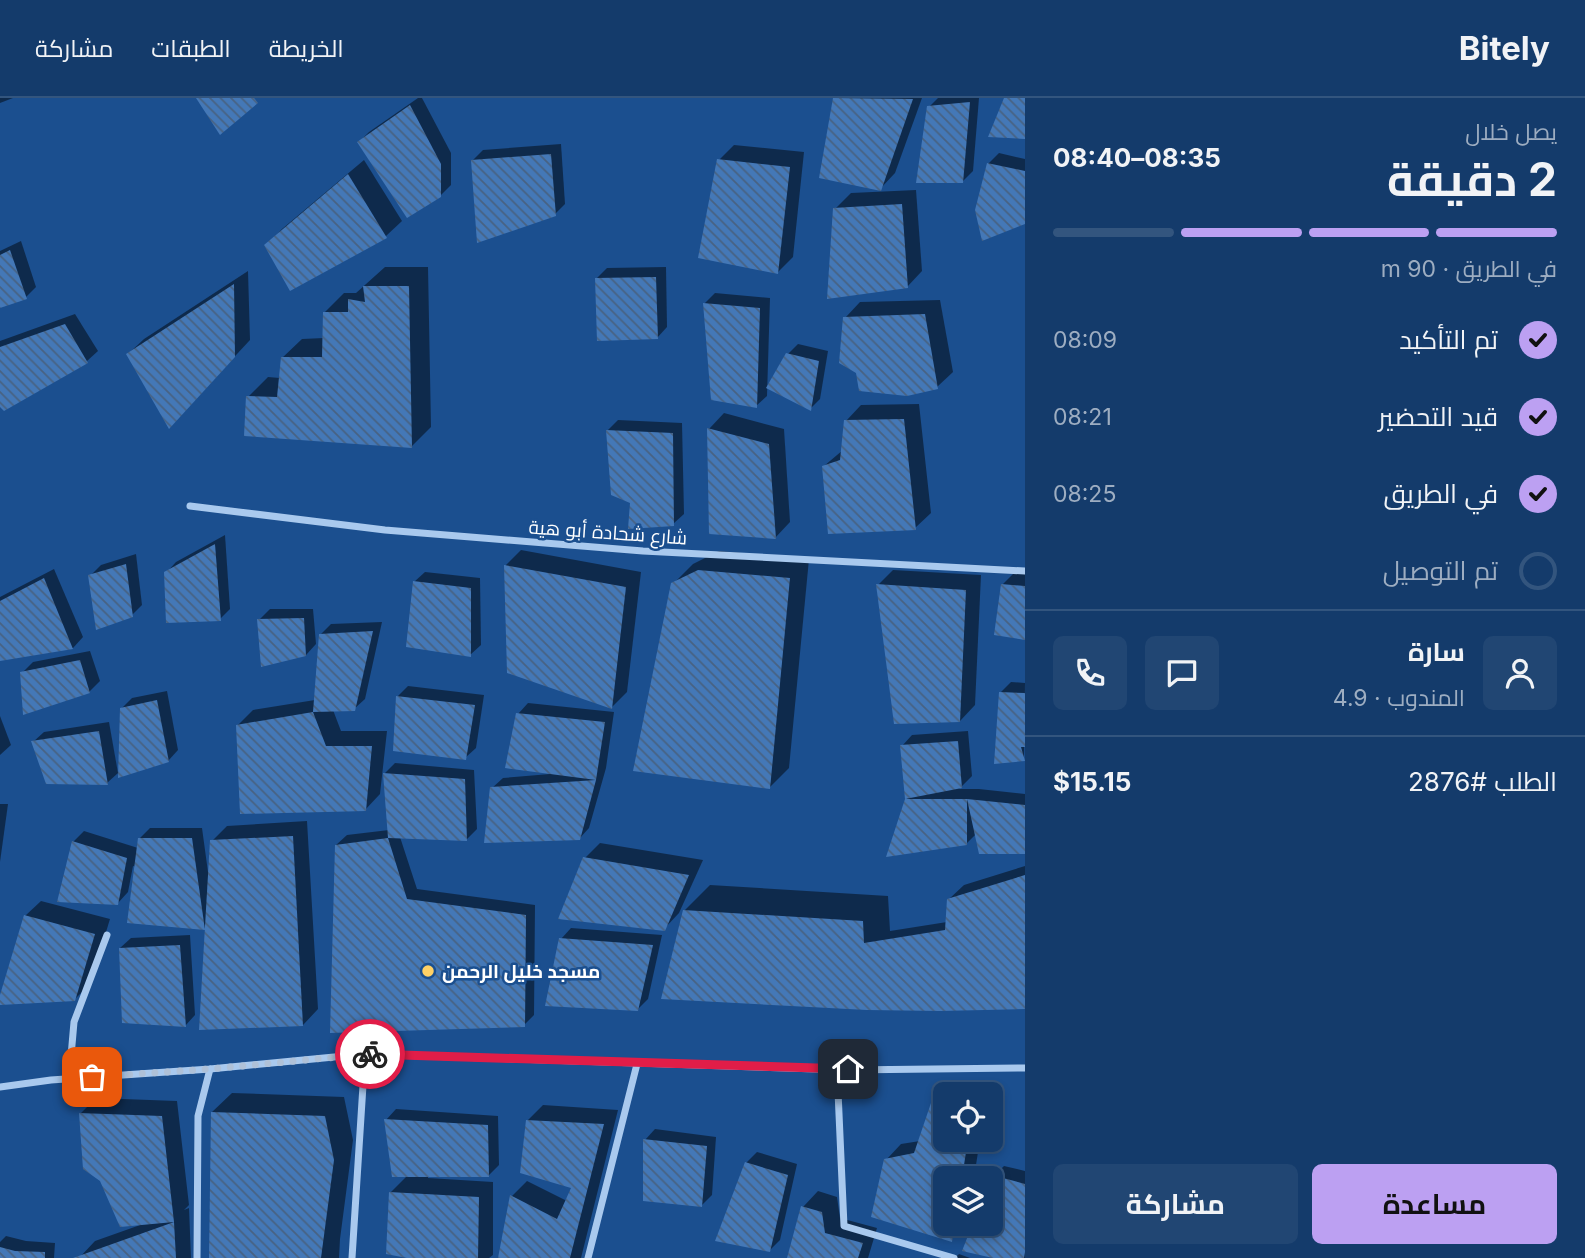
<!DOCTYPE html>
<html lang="ar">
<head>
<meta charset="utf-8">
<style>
	body { margin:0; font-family:Inter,Cairo,sans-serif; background:#214673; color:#f1f3f6; direction:rtl; height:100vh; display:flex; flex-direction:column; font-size:26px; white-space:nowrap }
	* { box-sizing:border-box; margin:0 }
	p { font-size:23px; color:#9dadc1 }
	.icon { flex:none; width:38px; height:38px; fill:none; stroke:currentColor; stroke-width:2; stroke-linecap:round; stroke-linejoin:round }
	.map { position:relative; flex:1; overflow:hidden; direction:ltr }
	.drawer { display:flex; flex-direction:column; background:#143b6b; width:560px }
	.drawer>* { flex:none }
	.controls { position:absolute; left:933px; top:984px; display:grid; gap:14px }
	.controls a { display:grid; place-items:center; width:70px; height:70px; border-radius:10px; background:#143b6b; box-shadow:0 4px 10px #0003,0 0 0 2px #33557e; font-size:35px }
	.pin { position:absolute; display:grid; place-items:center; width:60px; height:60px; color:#fff; margin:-30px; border-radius:14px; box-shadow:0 4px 10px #0006 }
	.courier { position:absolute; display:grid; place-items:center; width:70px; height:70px; margin:-35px; border:5px solid #e11d48; border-radius:50%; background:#fff; color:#222; box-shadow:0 2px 9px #0007 }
	.head em { font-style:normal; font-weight:700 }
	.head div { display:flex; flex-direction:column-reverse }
	.head { display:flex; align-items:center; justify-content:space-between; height:119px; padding:0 28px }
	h1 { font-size:46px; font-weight:700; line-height:52px }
	.bar { display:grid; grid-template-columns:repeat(4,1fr); gap:10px 7px; align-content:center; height:84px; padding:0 28px }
	.bar i { height:9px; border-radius:5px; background:#33557e }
	.bar .on { background:#bca0f2 }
	.bar p { grid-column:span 4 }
	.line { display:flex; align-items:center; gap:18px; padding:0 28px; border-top:2px solid #33557e }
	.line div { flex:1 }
	.round { display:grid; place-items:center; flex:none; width:74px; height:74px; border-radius:10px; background:#214673 }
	ol { padding:0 28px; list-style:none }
	li { display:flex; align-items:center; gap:21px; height:77px }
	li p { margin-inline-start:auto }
	li .icon { padding:7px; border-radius:50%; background:#bca0f2; color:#111; stroke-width:4 }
	li:last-child { color:#9dadc1 }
	li i { width:38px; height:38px; border:4px solid #33557e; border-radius:50% }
	.button { display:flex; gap:14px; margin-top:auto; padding:14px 28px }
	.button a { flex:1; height:80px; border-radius:10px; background:#bca0f2; color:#111; font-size:28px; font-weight:700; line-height:80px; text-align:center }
	.button a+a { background:#214673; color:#f1f3f6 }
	header { display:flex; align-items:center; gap:42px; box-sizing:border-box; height:98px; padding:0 35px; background:#143b6b; border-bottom:2px solid #33557e }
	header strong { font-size:33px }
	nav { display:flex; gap:38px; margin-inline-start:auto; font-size:24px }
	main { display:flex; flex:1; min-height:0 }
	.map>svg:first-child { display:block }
	.shadow { fill:#0007 }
	.building { fill:url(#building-back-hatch) }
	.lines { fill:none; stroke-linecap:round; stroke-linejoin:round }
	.street { stroke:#a9c9ee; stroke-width:7 }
	.done { stroke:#afc1d8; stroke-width:7; stroke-dasharray:0 12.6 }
	.route { stroke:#e11d48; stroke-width:9 }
	.poi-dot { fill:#ffd166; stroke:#1b4f8f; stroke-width:2.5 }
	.labels { text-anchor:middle; stroke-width:5; stroke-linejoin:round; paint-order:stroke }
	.street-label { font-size:19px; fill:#fff; stroke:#1b4f8f }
	.poi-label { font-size:19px; font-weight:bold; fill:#fff; stroke:#1b4f8f; text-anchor:start }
</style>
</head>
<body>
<header>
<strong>Bitely</strong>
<nav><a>الخريطة</a><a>الطبقات</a><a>مشاركة</a></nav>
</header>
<main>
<section class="drawer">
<div class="head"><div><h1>2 دقيقة</h1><p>يصل خلال</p></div><em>08:35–08:40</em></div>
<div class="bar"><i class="on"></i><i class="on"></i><i class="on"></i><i></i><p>في الطريق · 90 m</p></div>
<ol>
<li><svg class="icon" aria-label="check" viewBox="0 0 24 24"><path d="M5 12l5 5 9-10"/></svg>تم التأكيد<p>08:09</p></li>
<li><svg class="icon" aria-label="check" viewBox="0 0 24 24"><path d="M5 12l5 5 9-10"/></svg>قيد التحضير<p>08:21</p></li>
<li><svg class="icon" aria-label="check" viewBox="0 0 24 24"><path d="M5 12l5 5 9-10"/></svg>في الطريق<p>08:25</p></li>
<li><i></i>تم التوصيل</li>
</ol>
<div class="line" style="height:126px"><a class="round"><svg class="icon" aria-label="person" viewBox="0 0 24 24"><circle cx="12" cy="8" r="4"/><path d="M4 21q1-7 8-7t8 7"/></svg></a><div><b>سارة</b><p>المندوب · 4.9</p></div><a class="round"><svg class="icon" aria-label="chat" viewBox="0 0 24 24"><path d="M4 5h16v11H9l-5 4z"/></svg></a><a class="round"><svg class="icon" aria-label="phone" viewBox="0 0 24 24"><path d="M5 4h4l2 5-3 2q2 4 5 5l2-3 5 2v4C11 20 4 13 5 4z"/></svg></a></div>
<div class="line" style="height:91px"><div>الطلب #2876</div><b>$15.15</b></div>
<div class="button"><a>مساعدة</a><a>مشاركة</a></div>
</section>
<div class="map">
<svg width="1025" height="1160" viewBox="0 0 1025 1160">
	<defs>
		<pattern id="building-back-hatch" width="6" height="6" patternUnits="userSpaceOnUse" patternTransform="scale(1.75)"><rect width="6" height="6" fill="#4478b7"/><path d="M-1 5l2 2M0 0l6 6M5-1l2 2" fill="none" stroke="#486282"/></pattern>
	</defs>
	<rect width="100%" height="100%" fill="#1b4f8f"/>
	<g class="shadow">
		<polygon points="0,0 13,0 0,5"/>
		<polygon points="418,0 422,0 451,55 451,87 440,98 359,44 369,34"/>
		<polygon points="835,0 922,0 895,75 880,91 821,78"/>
		<polygon points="938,0 979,0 973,73 963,83 929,9"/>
		<polygon points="561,46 565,106 555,116 473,62 483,52"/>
		<polygon points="734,47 804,54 793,159 778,174 719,62"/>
		<polygon points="999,55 1025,61 1025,124 988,66"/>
		<polygon points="364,62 402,123 386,138 290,190 267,147 282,131"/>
		<polygon points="916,92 922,173 907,189 835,111 851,95"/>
		<polygon points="21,143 36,189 26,199 0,208 0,153"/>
		<polygon points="385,169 428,169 431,329 412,348 248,299 268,279 280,280 282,260 302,241 324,240 324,215 344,195 356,195"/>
		<polygon points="666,169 667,229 657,240 597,180 607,170"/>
		<polygon points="248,173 250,242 184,313 128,256 144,241"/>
		<polygon points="715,195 770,200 767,298 756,308 704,206"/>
		<polygon points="940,202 953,274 937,289 845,220 860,204"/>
		<polygon points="75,216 98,253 87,263 4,311 0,307 0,243"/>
		<polygon points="798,246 828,253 820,301 810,311 787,257"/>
		<polygon points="919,306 931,415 915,430 824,368 843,352 846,323 861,307"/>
		<polygon points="724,315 784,331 790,424 775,440 709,331"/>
		<polygon points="618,322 682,325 684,416 673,426 607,333"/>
		<polygon points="225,437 230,511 220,521 166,475 176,464"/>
		<polygon points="521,452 641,474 627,594 612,609 508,573 506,467"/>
		<polygon points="719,453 809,461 789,670 769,690 673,486 693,466"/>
		<polygon points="136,456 142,507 132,517 90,478 101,467"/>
		<polygon points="54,471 83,539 73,550 0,561 0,499"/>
		<polygon points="1018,471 1025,472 1025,540 1003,486"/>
		<polygon points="893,472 981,477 975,607 960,623 878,487"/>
		<polygon points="425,474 480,480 481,547 470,557 414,484"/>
		<polygon points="270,511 313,511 316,546 306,557 259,522"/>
		<polygon points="382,524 365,601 354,611 333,612 341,633 387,633 380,696 365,712 237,628 253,612 315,602 321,536 331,526"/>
		<polygon points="90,553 100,583 89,594 22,575 33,564"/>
		<polygon points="1011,584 1025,585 1024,662 1001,594"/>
		<polygon points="408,588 484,597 476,650 465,660 398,598"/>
		<polygon points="167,593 178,652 168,663 122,610 132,600"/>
		<polygon points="528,605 614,614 606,670 589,730 579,741 492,690 503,680 550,676 518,616"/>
		<polygon points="0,618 11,647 0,657"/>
		<polygon points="109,624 118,675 107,685 33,644 44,634"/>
		<polygon points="968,633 972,678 959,691 979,691 1025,696 1025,754 976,736 967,745 888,756 907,701 902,648 912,637"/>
		<polygon points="395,665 474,672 477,731 467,741 400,739 417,791 535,807 534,917 524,927 336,747 347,737 389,732 385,675"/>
		<polygon points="0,706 8,706 0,764"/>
		<polygon points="307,723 318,911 303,927 206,830 129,823 136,769 133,768 128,794 118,805 73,744 84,733 138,750 139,741 150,730 202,730 208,774 210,774 212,743 227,728"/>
		<polygon points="600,745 703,762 679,815 664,831 585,760"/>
		<polygon points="1025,768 1025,909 684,813 710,787 888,798 890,833 947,824 948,802 964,787"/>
		<polygon points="41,803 110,821 90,886 74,902 0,905 25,818"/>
		<polygon points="571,830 662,837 648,901 637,912 561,841"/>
		<polygon points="190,837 195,917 185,928 120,850 131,840"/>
		<polygon points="948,991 964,996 945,996 945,1041 980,1041 974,1080 945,1080 945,1125 967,1125 951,1142 886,1062 901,1046 920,1043 933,1006"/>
		<polygon points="232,995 344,999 353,1042 340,1141 339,1160 211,1160 212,1014"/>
		<polygon points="96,1000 177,1003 189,1107 184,1112 189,1110 191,1160 79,1160 95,1143 143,1126 81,1015"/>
		<polygon points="543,1007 618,1012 581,1160 499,1160 512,1098 527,1083 567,1103 573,1088 528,1022"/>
		<polygon points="396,1011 498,1018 499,1067 489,1077 428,1077 428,1080 493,1084 493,1157 489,1160 416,1160 390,1095 408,1077 386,1022"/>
		<polygon points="655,1031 716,1039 712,1097 702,1107 645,1042"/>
		<polygon points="757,1054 797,1066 780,1142 770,1152 746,1065"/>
		<polygon points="1004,1068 1025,1073 1025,1160 1001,1160 990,1125 994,1078"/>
		<polygon points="818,1093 837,1099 840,1120 877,1130 868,1160 788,1160 803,1109"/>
		<polygon points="6,1138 26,1143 55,1145 54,1160 0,1160 0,1144"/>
		<polygon points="959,1156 970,1160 955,1160"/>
	</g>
	<g class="building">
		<polygon points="196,0 254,0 258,5 220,37"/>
		<polygon points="833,0 913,1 881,93 819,80"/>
		<polygon points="1004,0 1025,0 1025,41 988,39"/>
		<polygon points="970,4 963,85 916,85 927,8"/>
		<polygon points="410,7 441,66 441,99 407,120 357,44"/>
		<polygon points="551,56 556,118 477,145 471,62"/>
		<polygon points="717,61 790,69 778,176 698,160"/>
		<polygon points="987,65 1025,73 1025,126 982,143 975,112"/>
		<polygon points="348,76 387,140 290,193 264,147"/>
		<polygon points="902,106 908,190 827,201 833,110"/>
		<polygon points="10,152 27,201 0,210 0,157"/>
		<polygon points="656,179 658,241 597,243 595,180"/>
		<polygon points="234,186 235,259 169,331 126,256"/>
		<polygon points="363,188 409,188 412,350 244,338 246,298 277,299 281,259 322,259 323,214 348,214 348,201 365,204"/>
		<polygon points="703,205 760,210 757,310 711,302"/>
		<polygon points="925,216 938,291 907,298 859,293 856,275 839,265 843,219"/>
		<polygon points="65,226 88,265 4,313 0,309 0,249"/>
		<polygon points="786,255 819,263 811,313 766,290"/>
		<polygon points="904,321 916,432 828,436 822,368 840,362 844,322"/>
		<polygon points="707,330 769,346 776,441 709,436"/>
		<polygon points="606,332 673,335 674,428 628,431 630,405 611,397"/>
		<polygon points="215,446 221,523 166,525 164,474"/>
		<polygon points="126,466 133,519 96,532 88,477"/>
		<polygon points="504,467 626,489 612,611 507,575"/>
		<polygon points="698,472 790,480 770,691 633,673 671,485"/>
		<polygon points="44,480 73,551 0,563 0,503"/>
		<polygon points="413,483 471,490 471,559 406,549"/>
		<polygon points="876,486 966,492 960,624 894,626"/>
		<polygon points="1001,486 1025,488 1025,542 994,537"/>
		<polygon points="304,520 306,558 261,569 257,521"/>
		<polygon points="373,533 355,613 313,614 319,536"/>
		<polygon points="80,562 90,595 23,617 20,574"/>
		<polygon points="999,594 1025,595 1025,649 1021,649 1025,663 994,666"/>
		<polygon points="396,598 475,607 466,662 393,653"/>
		<polygon points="157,602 169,664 118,680 120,610"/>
		<polygon points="313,614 326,648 372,648 366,713 240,716 236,627"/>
		<polygon points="516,615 605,624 596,682 580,742 484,745 490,689 596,682 505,670"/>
		<polygon points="99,633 108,687 46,686 31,643"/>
		<polygon points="958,643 962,690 905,701 967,701 1025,707 1025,756 979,756 967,701 967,747 886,759 905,701 900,647"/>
		<polygon points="383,675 465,681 467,743 388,740"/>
		<polygon points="293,738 303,928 199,932 210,742"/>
		<polygon points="138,740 192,740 205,832 127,825"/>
		<polygon points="388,740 407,801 526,817 525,929 330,935 335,747"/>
		<polygon points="72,743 127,760 118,807 57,804"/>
		<polygon points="583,759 689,777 665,833 558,821"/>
		<polygon points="1025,777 1025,911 940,913 867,912 661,901 683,812 863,823 864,845 945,832 947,801"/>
		<polygon points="24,817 95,836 75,903 0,907 0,897"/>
		<polygon points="559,840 653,847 638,913 545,908"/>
		<polygon points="180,847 186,929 122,925 119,850"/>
		<polygon points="931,1005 945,1009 945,1041 968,1041 962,1080 945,1080 945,1125 955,1125 952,1144 871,1119 884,1061 914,1055"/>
		<polygon points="211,1014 325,1018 334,1062 321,1160 209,1160"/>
		<polygon points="79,1015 162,1018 174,1124 176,1160 73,1160 174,1124 120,1129 100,1083 83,1071"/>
		<polygon points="384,1021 488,1027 489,1079 392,1079"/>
		<polygon points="526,1022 604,1026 570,1160 498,1160 510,1097 557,1121 571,1090 520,1075"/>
		<polygon points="643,1041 707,1048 702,1109 643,1103"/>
		<polygon points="745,1064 788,1077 770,1154 715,1143"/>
		<polygon points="992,1077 1025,1086 1025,1154 1024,1160 993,1160 962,1153 973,1125 990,1125 990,1082"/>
		<polygon points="389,1094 479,1099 478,1160 407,1160 386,1156"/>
		<polygon points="801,1108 822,1114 825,1135 863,1145 858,1160 787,1160"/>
		<polygon points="0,1149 15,1153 45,1154 45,1160 0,1160"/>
	</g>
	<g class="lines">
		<g class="street">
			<polyline points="190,408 385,432 643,453 1025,473"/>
			<polyline points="837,971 844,1128 954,1160"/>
			<polyline points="69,981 74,924 107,837"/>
			<polyline points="0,989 51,982 210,971 365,956 848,972 1025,970"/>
			<polyline points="197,1160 198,1018 210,971"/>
			<polyline points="352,1160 365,956"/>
			<polyline points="588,1160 637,966"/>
		</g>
	</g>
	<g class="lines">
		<polyline class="done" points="92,979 210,971 370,956"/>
		<polyline class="route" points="370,956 848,971"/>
	</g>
	<circle class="poi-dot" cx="428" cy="873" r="7"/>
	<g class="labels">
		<g class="street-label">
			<text transform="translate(608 434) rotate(4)" y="7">شارع شحادة أبو هية</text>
		</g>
		<g class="poi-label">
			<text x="442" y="880">مسجد خليل الرحمن</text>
		</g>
	</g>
</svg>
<div class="controls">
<a><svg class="icon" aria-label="locate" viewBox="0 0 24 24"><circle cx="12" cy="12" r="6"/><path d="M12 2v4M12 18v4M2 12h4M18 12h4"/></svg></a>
<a><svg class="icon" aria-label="layers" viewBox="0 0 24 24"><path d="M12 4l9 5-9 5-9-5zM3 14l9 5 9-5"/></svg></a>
</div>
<div class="pin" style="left:92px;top:979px;background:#ea580c"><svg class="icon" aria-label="bag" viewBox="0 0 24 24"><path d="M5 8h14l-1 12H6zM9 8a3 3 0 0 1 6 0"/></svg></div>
<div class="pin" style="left:848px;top:971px;background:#1f2937"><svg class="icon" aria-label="home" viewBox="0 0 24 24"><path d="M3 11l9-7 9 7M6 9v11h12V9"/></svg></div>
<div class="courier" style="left:370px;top:956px"><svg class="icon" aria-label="bike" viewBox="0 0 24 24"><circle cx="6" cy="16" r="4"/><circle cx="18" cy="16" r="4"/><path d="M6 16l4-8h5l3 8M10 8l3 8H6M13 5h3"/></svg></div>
</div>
</main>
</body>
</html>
